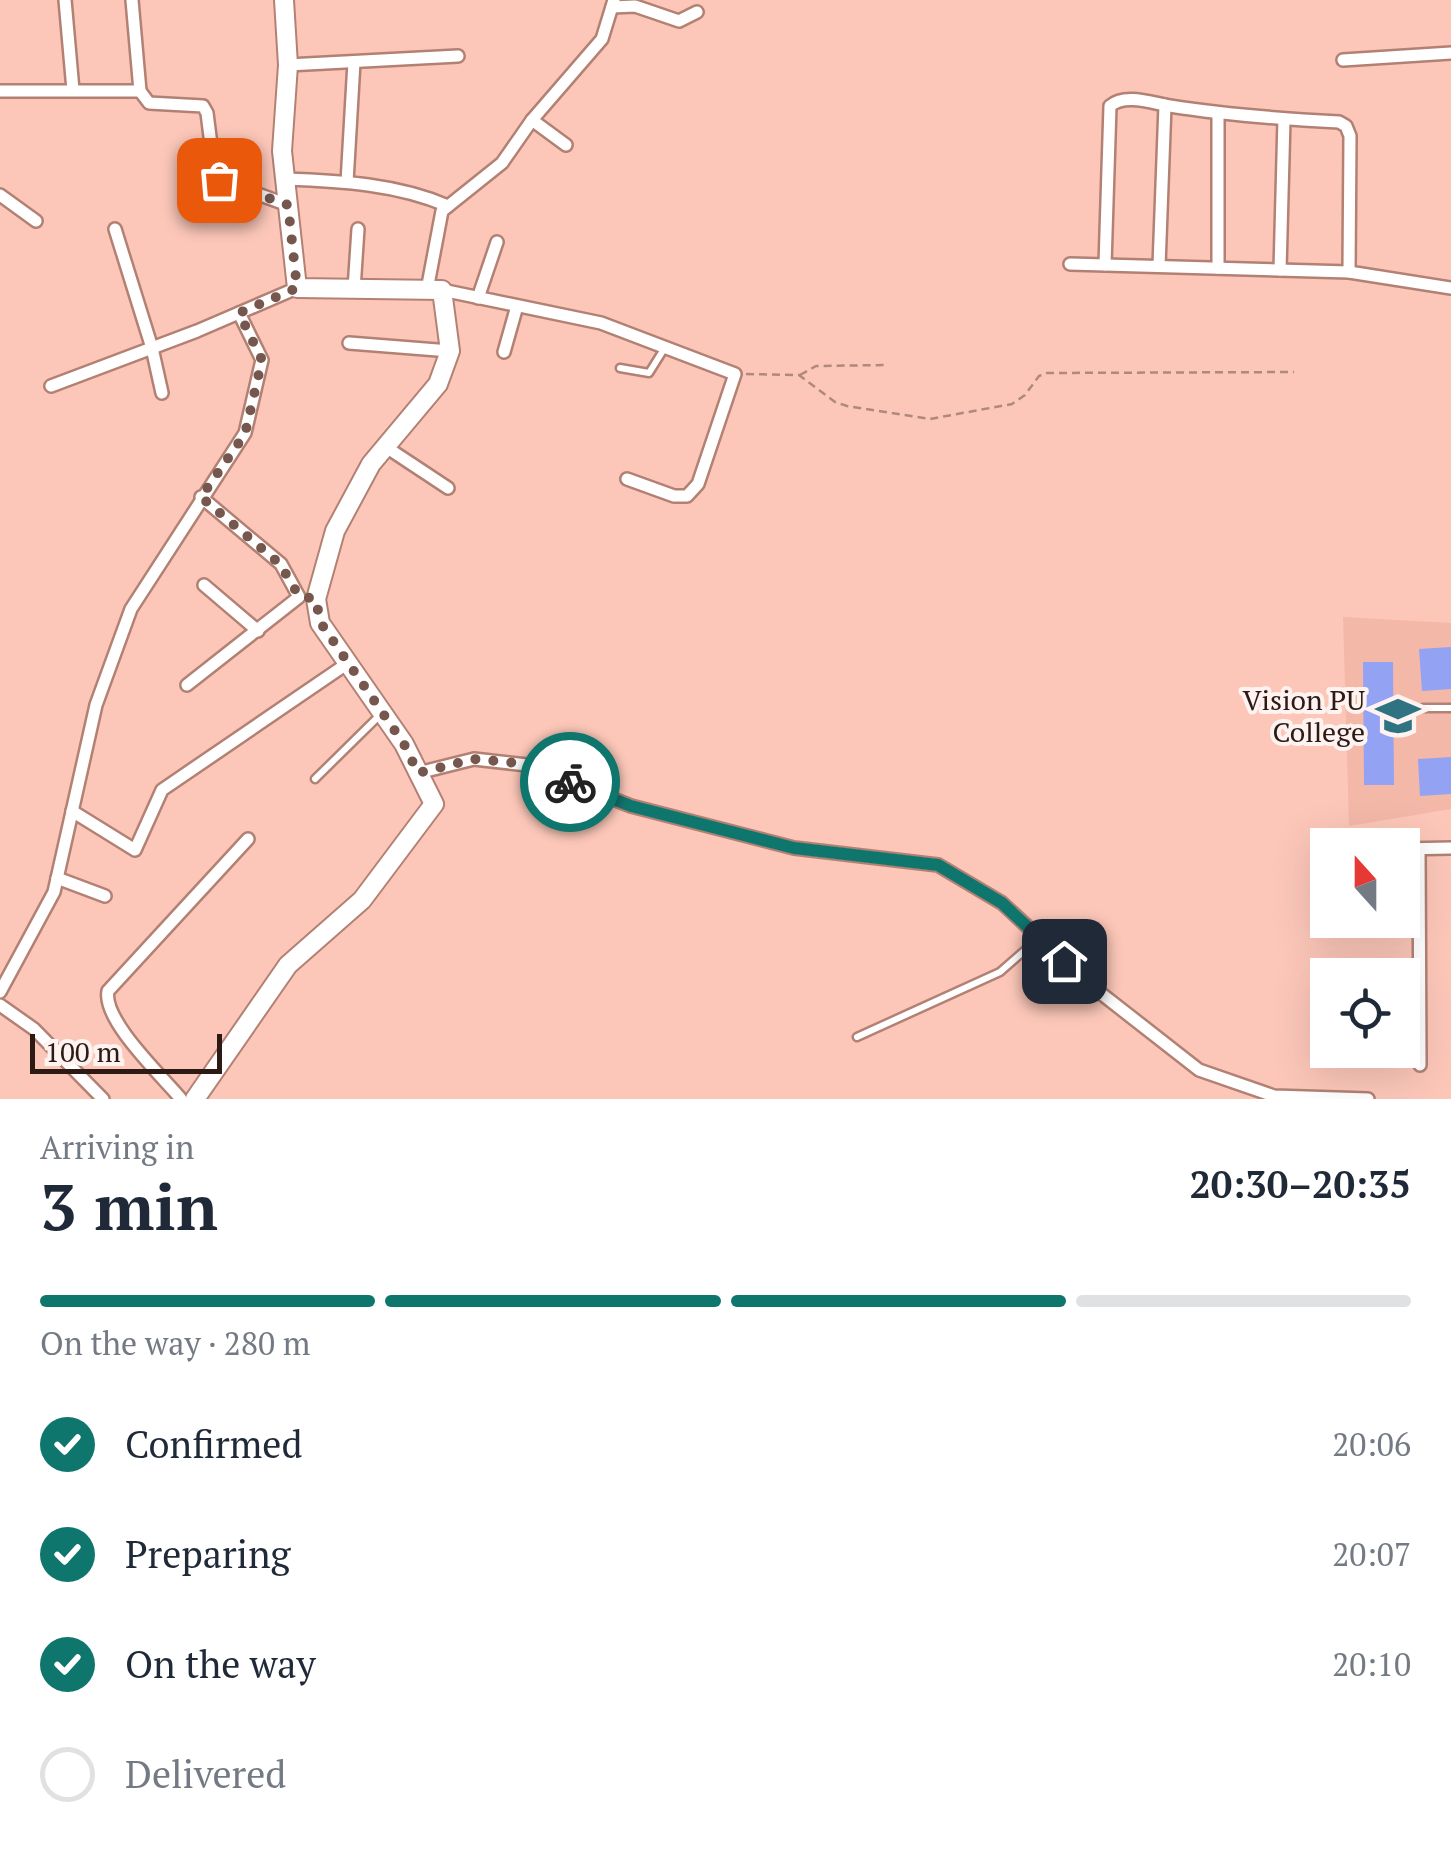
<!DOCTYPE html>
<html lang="en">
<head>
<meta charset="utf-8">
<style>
	body { margin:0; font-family:"PT Serif",serif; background:#f2f2f3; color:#1f2937; height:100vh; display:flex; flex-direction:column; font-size:38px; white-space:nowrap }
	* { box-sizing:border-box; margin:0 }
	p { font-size:32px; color:#747a83 }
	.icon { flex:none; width:55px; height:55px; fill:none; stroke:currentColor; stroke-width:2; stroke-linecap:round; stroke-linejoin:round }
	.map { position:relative; height:1099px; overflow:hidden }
	.side { display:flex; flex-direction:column; background:#fff; flex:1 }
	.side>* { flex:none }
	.needle { width:65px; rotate:339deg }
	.controls { position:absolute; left:1310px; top:828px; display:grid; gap:20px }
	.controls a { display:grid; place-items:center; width:110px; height:110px; border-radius:0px; background:#fff; box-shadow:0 10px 40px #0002; font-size:50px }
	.scale { position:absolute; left:30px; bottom:25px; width:192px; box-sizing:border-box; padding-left:10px; border:5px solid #2d1a15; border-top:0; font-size:28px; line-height:35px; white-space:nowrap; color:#2d1a15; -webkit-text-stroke:8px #fef3f0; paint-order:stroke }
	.pin { position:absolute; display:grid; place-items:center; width:85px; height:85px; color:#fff; margin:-42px; border-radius:20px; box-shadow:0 5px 15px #0006 }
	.courier { position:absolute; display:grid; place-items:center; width:100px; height:100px; margin:-50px; border:8px solid #0f766e; border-radius:50%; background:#fff; color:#222; box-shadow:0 2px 12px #0007 }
	.summary em { font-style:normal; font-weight:700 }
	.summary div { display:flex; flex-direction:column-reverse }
	.summary { display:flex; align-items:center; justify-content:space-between; height:170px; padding:0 40px }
	h1 { font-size:65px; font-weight:700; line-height:75px }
	.bar { display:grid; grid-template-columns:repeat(4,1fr); gap:15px 10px; align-content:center; height:120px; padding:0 40px }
	.bar i { height:12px; border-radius:8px; background:#e0e1e3 }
	.bar .active { background:#0f766e }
	.bar p { grid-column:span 4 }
	ol { padding:0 40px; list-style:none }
	li { display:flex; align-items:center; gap:30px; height:110px }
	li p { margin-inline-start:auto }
	li .icon { padding:10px; border-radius:50%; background:#0f766e; color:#fff; stroke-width:4 }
	li:last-child { color:#747a83 }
	li i { width:55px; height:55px; border:5px solid #e0e1e3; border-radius:50% }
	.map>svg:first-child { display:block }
	.built { fill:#f4b8a8 }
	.building { fill:#93a2f3 }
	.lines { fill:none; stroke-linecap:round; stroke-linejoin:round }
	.lane-casing { stroke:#b28174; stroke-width:11 }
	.street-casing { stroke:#b28174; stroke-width:16 }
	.secondary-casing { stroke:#b28174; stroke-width:22 }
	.path { stroke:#b1887d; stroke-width:2.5; stroke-dasharray:8 5; stroke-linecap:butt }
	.lane { stroke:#fff; stroke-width:6 }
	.street { stroke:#fff; stroke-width:11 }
	.secondary { stroke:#fff; stroke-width:18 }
	.done { stroke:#75574e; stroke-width:10; stroke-dasharray:0 18 }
	.route { stroke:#0f766e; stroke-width:12 }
	.labels { text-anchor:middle; stroke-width:8; stroke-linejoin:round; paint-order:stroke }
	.poi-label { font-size:28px; fill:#2d1a15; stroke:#fef3f0; text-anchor:end }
</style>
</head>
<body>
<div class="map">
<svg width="1451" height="1099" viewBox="0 0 1451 1099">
	<rect width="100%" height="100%" fill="#fcc7b9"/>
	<polygon class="built" points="1343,617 1451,623 1451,809 1349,826"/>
	<g class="building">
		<polygon points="1451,647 1451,689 1422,691 1419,649"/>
		<polygon points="1363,662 1393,662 1394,785 1364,785"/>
		<polygon points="1451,757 1451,794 1420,796 1418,759"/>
	</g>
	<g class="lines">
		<g class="lane-casing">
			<g id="lane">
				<polyline points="620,368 649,373 664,349"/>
				<polyline points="1423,708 1451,708"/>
				<polyline points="315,779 382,713"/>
				<polyline points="857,1037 1000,972 1039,938"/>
			</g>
		</g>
		<g class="street-casing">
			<g id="street">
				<polyline points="65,0 73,90"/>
				<polyline points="132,0 140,91 149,103 203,106 207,113 215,176 219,180 288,205"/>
				<polyline points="612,7 635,6 679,21 697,12"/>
				<polyline points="1343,60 1451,53"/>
				<polyline points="288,65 458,56"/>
				<polyline points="0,91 140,91"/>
				<polyline points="532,120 566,145"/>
				<path d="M285,179c56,2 112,5 163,27"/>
				<polyline points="347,182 354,62"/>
				<polyline points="0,195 36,221"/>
				<polyline points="115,229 152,348 162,393"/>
				<polyline points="1070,264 1349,272 1451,288"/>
				<path d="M1105,265l5,-159c15,-13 42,-3 60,0 56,9 112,13 169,16l7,4 4,10 -1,136"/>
				<polyline points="1159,266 1165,105"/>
				<polyline points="1218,268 1218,114"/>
				<polyline points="1280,270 1284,119"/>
				<polyline points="354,289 358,229"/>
				<polyline points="427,290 442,211 502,163 532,120 602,39 614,0"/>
				<polyline points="442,290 601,323 735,374 698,484 687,496 674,496 627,479"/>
				<polyline points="478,298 497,242"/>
				<polyline points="349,343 450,351"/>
				<polyline points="504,352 517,306"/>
				<polyline points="51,386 197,331 297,288"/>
				<polyline points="386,447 448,488"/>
				<polyline points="204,585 258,631"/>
				<polyline points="187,685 299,597 281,564 201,497"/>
				<polyline points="418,773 474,759 527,765 631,806 794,848 938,865 1002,903 1089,984 1199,1070 1274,1096 1368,1099"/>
				<polyline points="72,811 135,850 162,790 348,663"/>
				<polyline points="1402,849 1451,848"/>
				<polyline points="1419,849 1420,1065"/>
				<polyline points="57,878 105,896"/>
				<polyline points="0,992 54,892 96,705 131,609 245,433 262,360 239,313"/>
				<polyline points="0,1005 34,1029 103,1099"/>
				<path d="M181,1099c-19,-23 -79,-79 -73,-108l140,-152"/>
			</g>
		</g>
		<g class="secondary-casing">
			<polyline id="secondary" points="195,1099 288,965 362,900 434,804 404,744 320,623 316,599 335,531 371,464 438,384 450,351 442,290 297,288 282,151 288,65 284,0"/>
		</g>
		<g class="path">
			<polyline points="746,374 799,375 835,402 847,406 930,419 1012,404 1025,395 1039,376 1047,373 1294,372"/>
			<polyline points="800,375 816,366 888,365"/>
		</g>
		<use href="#lane" class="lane"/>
		<use href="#street" class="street"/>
		<use href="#secondary" class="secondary"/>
	</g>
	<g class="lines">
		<polyline class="done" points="219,180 288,205 297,288 239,313 262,360 245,434 201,497 280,564 299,596 316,599 320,622 404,744 418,773 474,759 527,764 570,782"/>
		<polyline class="route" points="570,782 631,806 794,848 938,865 1002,903 1064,961"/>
	</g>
	<defs>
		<g id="school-bare" transform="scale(3.45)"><path d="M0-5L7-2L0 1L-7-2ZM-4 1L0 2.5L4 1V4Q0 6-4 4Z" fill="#2f7383" stroke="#fef3f0" stroke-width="2.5" paint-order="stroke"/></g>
	</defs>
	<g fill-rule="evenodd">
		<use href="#school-bare" x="1398" y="716"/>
	</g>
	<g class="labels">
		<g class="poi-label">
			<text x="1365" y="710">Vision PU<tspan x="1365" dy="32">College</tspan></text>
		</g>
	</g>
</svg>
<div class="controls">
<a><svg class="needle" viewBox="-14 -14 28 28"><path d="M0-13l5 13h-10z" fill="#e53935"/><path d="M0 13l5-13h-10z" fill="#747a83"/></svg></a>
<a><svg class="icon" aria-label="locate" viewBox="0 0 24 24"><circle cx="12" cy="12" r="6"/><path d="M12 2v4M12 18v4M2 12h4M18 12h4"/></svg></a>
</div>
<div class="scale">100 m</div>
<div class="pin" style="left:219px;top:180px;background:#ea580c"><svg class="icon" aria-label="bag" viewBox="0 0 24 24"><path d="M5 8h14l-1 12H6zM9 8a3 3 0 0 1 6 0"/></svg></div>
<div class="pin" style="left:1064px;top:961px;background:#1f2937"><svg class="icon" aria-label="home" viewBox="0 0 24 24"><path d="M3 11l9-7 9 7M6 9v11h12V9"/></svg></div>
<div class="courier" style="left:570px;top:782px"><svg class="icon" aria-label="bike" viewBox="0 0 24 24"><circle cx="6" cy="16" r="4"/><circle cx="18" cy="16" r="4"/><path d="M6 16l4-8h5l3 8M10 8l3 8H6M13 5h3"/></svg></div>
</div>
<section class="side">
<div class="summary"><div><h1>3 min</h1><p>Arriving in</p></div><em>20:30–20:35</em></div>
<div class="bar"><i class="active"></i><i class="active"></i><i class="active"></i><i></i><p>On the way · 280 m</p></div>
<ol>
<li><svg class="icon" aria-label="check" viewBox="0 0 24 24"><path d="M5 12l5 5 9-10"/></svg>Confirmed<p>20:06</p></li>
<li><svg class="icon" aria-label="check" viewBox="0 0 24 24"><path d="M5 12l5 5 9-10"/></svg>Preparing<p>20:07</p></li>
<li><svg class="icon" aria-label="check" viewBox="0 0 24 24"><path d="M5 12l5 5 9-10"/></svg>On the way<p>20:10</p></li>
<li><i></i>Delivered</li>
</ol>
</section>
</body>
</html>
